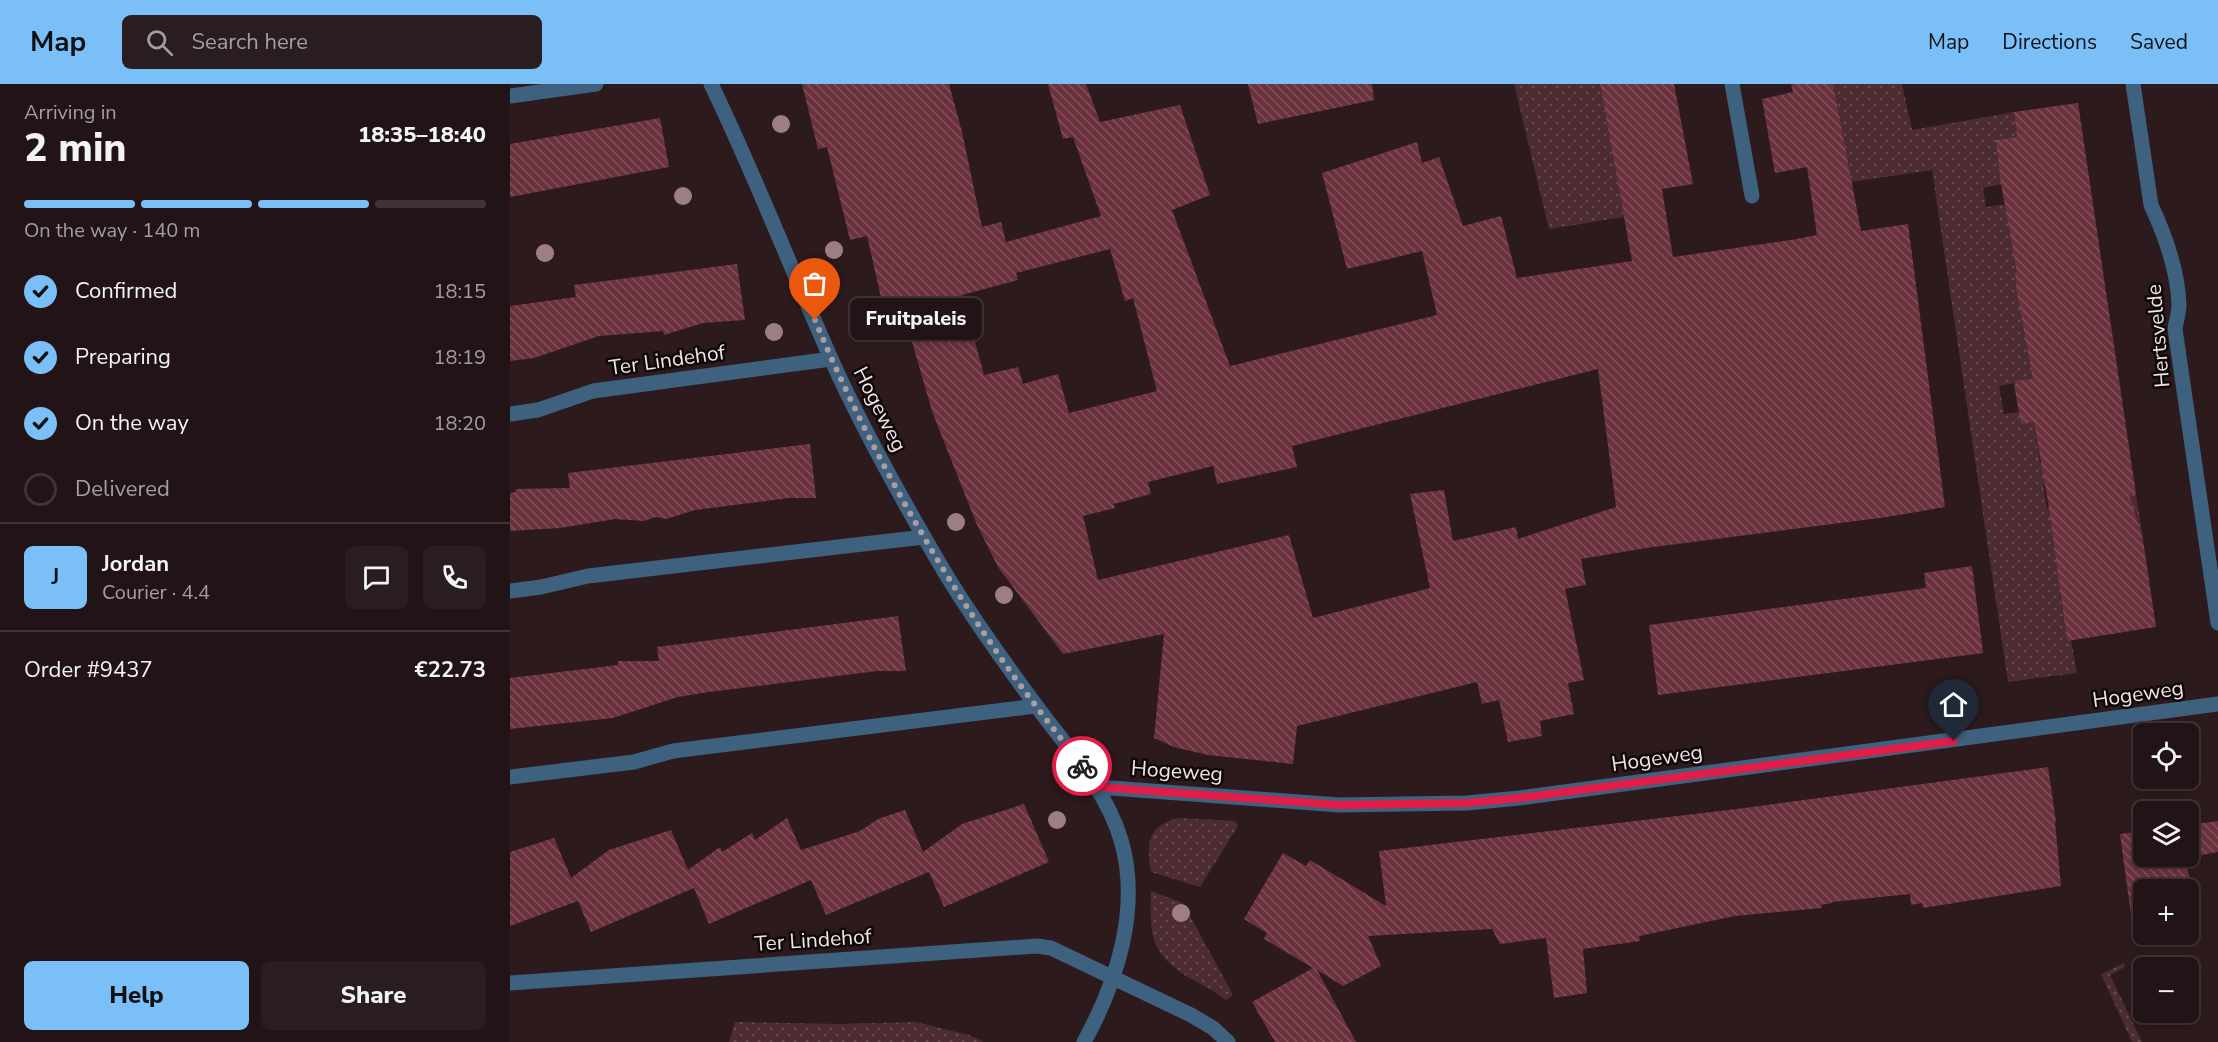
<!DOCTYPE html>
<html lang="en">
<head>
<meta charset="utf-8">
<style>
	body { margin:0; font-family:"Nunito Sans",sans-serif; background:#2a1d1f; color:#f1f3f6; height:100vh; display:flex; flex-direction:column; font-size:22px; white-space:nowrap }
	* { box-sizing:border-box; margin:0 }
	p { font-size:20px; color:#a29ea1 }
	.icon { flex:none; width:33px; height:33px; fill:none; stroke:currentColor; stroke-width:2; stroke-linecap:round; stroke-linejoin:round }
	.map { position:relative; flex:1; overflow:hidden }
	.sheet { display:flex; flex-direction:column; background:#221416; width:510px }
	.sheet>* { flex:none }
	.controls { position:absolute; left:1623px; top:639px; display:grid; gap:12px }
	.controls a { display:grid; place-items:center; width:66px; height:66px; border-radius:9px; background:#221416; box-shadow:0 3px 9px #0003,0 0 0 2px #3f3335; font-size:30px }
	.pin { position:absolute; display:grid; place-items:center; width:51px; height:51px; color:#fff; margin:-62px -26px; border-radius:50% 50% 50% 0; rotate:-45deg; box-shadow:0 0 6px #0007 }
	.pin .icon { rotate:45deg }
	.courier { position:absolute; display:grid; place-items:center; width:60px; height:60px; margin:-30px; border:4px solid #e11d48; border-radius:50%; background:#fff; color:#222; box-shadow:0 2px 8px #0007 }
	.bubble { position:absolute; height:42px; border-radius:9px; background:#221416; box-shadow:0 3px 9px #0003,0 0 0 2px #3f3335; font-size:20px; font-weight:800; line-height:42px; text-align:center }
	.head em { font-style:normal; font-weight:800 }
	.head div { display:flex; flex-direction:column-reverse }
	.head { display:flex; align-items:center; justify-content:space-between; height:102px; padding:0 24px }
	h1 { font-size:39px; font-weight:800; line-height:45px }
	.bar { display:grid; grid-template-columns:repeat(4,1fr); gap:9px 6px; align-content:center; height:72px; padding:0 24px }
	.bar i { height:8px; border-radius:4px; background:#3f3335 }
	.bar .current { background:#7abff8 }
	.bar p { grid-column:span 4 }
	.line { display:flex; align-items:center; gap:15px; padding:0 24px; border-top:2px solid #3f3335 }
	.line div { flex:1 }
	.round { display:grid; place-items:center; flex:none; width:63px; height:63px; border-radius:9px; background:#2a1d1f }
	ol { padding:0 24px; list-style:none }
	li { display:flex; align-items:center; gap:18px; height:66px }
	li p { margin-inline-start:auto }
	li .icon { padding:6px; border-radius:50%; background:#7abff8; color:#111; stroke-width:4 }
	li:last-child { color:#a29ea1 }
	li i { width:33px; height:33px; border:3px solid #3f3335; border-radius:50% }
	.primary-button { display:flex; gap:12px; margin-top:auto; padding:12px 24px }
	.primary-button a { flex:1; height:69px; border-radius:9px; background:#7abff8; color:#111; font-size:24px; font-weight:800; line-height:69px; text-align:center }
	.primary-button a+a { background:#2a1d1f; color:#f1f3f6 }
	header { display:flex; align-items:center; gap:36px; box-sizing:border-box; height:84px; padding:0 30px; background:#7abff8; color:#111 }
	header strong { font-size:28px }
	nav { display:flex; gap:33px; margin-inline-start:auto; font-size:21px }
	.search { width:420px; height:54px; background:#2a1d1f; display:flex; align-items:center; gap:15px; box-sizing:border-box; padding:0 21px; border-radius:9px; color:#a29ea1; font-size:22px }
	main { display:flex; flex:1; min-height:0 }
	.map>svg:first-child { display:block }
	.grass { fill:url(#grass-dots) }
	.building { fill:url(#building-back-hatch); fill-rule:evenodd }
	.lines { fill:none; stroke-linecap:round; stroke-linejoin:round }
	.minor { stroke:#3d617f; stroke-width:15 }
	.tree { fill:#9d7f83 }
	.done { stroke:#ac9d9f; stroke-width:6; stroke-dasharray:0 10.8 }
	.route { stroke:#e11d48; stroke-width:8 }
	.labels { text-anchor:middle; stroke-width:5; stroke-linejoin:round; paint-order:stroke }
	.street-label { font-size:21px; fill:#f1e4e5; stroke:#0f0809 }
</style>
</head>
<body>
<header>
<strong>Map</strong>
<div class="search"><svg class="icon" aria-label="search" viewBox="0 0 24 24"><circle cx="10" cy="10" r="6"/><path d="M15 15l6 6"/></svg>Search here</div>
<nav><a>Map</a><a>Directions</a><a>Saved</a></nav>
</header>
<main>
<section class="sheet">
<div class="head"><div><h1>2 min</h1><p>Arriving in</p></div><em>18:35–18:40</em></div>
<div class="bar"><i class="current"></i><i class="current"></i><i class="current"></i><i></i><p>On the way · 140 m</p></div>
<ol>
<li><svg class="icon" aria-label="check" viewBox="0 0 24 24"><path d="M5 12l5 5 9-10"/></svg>Confirmed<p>18:15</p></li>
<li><svg class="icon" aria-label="check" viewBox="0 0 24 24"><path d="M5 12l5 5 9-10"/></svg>Preparing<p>18:19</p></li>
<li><svg class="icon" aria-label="check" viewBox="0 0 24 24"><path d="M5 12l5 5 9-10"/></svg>On the way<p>18:20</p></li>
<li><i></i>Delivered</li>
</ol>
<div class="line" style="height:108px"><b class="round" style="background:#7abff8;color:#111">J</b><div><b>Jordan</b><p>Courier · 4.4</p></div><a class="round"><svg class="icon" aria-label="chat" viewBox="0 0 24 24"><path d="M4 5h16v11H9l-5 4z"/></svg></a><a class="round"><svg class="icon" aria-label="phone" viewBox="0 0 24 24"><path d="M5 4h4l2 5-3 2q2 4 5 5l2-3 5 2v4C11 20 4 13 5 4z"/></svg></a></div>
<div class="line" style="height:78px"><div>Order #9437</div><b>€22.73</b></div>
<div class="primary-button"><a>Help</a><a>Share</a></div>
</section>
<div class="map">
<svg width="1708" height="958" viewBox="0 0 1708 958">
	<defs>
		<pattern id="grass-dots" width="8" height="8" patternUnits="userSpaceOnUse" patternTransform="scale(1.5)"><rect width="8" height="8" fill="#4c2c31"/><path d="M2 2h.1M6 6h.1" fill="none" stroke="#664a4f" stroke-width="1.8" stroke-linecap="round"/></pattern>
		<pattern id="building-back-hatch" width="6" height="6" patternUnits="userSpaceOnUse" patternTransform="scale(1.5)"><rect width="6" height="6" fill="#6b323e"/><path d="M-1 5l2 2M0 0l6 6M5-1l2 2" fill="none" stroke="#81505a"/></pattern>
	</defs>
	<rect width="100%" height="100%" fill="#2d1a1d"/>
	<g class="grass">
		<polygon points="1004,0 1090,0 1114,133 1039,145"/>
		<polygon points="1323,0 1392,0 1402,46 1504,28 1507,53 1487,56 1492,100 1473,104 1476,123 1516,117 1499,145 1503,164 1526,185 1505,189 1515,253 1535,250 1541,292 1489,302 1494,330 1509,328 1511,340 1524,338 1530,379 1538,379 1541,399 1533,401 1537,424 1626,410 1633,454 1567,464 1550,511 1557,556 1561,556 1567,589 1498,598 1422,86 1341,98"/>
		<path d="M670,734l56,3 2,5 -38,61 -49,-15c-5,-27 -4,-48 29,-54z"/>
		<path d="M641,807l32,12 50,92 -7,5c-13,-11 -27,-16 -40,-24 -38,-25 -36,-45 -35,-85z"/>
		<polygon points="1614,879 1615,883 1600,891 1632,958 1622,958 1591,890"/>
		<polygon points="225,938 327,940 405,938 459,951 474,958 219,958"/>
	</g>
	<g class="building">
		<path d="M292,0h147l13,48 20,95 19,-5 5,20 95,-26 -28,-79 -10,2 -15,-55h38l14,38 80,-17 30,90 -38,15 58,156 207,-51 -15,-64 -75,18 -25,-96 95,-31 5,21 17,-6 24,69 38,-10 16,62 115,-17 -32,-177h74l19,100 -31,5 11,68 118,-17 26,-5 -10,-68 -32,6 -13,-74 31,-7 -2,-8h42l28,147 47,-7 37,283 -58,10 -241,31 -65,11 5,26 -21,4 19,91 -16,3 6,31 -34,7 2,15 -34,6 -9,-42 -17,4 -5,-22 -180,44 -4,38 -85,-9 -34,-8 -20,-9 10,-104 -101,20 -65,-87 -21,-42 -44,-111 -30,-103 -18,4 -18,-79 -17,4 -23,-93 -9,2zM600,165l15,52 8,-3 24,93 -88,22 -11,-39 -35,10 -5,-17 -34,8 -22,-80 56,-15 -2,-7zM1088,285l18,138 -98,32 -2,-12 -63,14 -9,-51 -34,4 20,94 -117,30 -24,-83 -191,45 -15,-64 32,-8 -1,-4 37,-10 -3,-12 65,-16 4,18 80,-17 -5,-21z"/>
		<polygon points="738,0 862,0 864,16 748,40"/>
		<polygon points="1568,19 1626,410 1619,411 1633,456 1646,543 1557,557 1539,424 1524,338 1511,340 1504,300 1506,299 1505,297 1523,295 1507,209 1505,188 1507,188 1491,100 1486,56 1507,53 1504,28"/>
		<polygon points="150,34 159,83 0,113 0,60"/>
		<polygon points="227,180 235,236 193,239 154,251 153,247 89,252 24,274 0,277 0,222 66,213 64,201"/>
		<polygon points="300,360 306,414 279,414 185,426 156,435 146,433 134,437 105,435 50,444 0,447 0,409 6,408 5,405 60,404 58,389"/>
		<polygon points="1462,482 1473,569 1148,611 1139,541 1416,504 1414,489"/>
		<polygon points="388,532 396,587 367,587 199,608 168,613 103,634 0,645 0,594 108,581 108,577 149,577 147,563"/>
		<polygon points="1538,683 1546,738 1545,738 1551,802 1413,824 1412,819 1401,821 1400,810 1322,818 1322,819 1311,821 1312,824 1225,832 1129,852 1130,857 1073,865 1077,909 1044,914 1036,854 990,860 982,845 858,852 871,882 833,902 807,886 846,958 765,958 742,918 803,884 754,855 757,849 734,835 773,769 796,782 800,776 876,822 869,767 1227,725"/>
		<polygon points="514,720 539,778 434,823 419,788 316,831 301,796 199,840 184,804 81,848 68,817 0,842 0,768 44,754 61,794 99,766 161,746 178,786 210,763 212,768 242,749 245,756 277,734 291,766 350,747 368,735 395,726 413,768 452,740"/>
		<polygon points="1708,737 1708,768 1673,774 1691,826 1678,828 1678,806 1634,806 1634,836 1622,838 1610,750 1634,747 1634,772 1678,772 1678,741"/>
	</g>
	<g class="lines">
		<g class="minor">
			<path d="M201,0c44,91 80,185 121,277 31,69 68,135 106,200 29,50 63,97 97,143 32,44 70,83 86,136 20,68 -4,142 -37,202"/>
			<polyline points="1222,0 1242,112"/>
			<path d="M1623,0l18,121c14,30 27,67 28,100 0,8 -3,16 -4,24l43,294"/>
			<polyline points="0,12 86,0"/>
			<polyline points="0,330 28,326 83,307 321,275"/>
			<polyline points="0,507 31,503 78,492 414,453"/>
			<polyline points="0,693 124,678 163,667 526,622"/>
			<polyline points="588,703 829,721 957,719 1009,714 1708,620"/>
			<polyline points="0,899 527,862 541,864 681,931 703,944 718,958"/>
		</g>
	</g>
	<g class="tree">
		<circle cx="271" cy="40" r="9"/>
		<circle cx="173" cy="112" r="9"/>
		<circle cx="324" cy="166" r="9"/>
		<circle cx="35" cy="169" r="9"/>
		<circle cx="264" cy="248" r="9"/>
		<circle cx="446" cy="438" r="9"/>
		<circle cx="494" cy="511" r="9"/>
		<circle cx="547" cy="736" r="9"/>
		<circle cx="671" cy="829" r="9"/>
	</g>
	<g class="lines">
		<path class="done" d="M305,236c46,111 106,219 173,319 29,44 62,85 94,127"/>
		<polyline class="route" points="572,682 588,703 829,721 957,719 1009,714 1444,657"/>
	</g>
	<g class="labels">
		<g class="street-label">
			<text transform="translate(1648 252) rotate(-95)" y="7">Hertsvelde</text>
			<text transform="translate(157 276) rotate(-8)" y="7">Ter Lindehof</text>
			<text transform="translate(370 325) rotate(63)" y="7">Hogeweg</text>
			<text transform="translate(1628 610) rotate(-8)" y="7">Hogeweg</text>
			<text transform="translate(1147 674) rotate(-8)" y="7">Hogeweg</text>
			<text transform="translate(667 687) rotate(4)" y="7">Hogeweg</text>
			<text transform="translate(303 856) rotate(-4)" y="7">Ter Lindehof</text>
		</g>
	</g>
</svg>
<div class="controls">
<a><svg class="icon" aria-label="locate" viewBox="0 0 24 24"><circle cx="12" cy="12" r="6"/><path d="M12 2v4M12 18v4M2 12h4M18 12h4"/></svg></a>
<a><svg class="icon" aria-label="layers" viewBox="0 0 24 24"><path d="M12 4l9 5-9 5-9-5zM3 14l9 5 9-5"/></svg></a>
<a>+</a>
<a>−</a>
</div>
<div class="pin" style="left:305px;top:236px;background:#ea580c"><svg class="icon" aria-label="bag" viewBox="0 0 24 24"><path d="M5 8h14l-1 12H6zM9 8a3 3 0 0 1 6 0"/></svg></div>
<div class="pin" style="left:1444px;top:657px;background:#1f2937"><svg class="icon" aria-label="home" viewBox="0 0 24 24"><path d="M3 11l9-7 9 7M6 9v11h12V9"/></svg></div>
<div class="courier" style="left:572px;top:682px"><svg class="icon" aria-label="bike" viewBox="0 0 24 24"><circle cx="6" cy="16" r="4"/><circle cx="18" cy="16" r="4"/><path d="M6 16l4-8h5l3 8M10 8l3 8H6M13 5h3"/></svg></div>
<div class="bubble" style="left:340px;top:214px;width:132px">Fruitpaleis</div>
</div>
</main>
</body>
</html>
